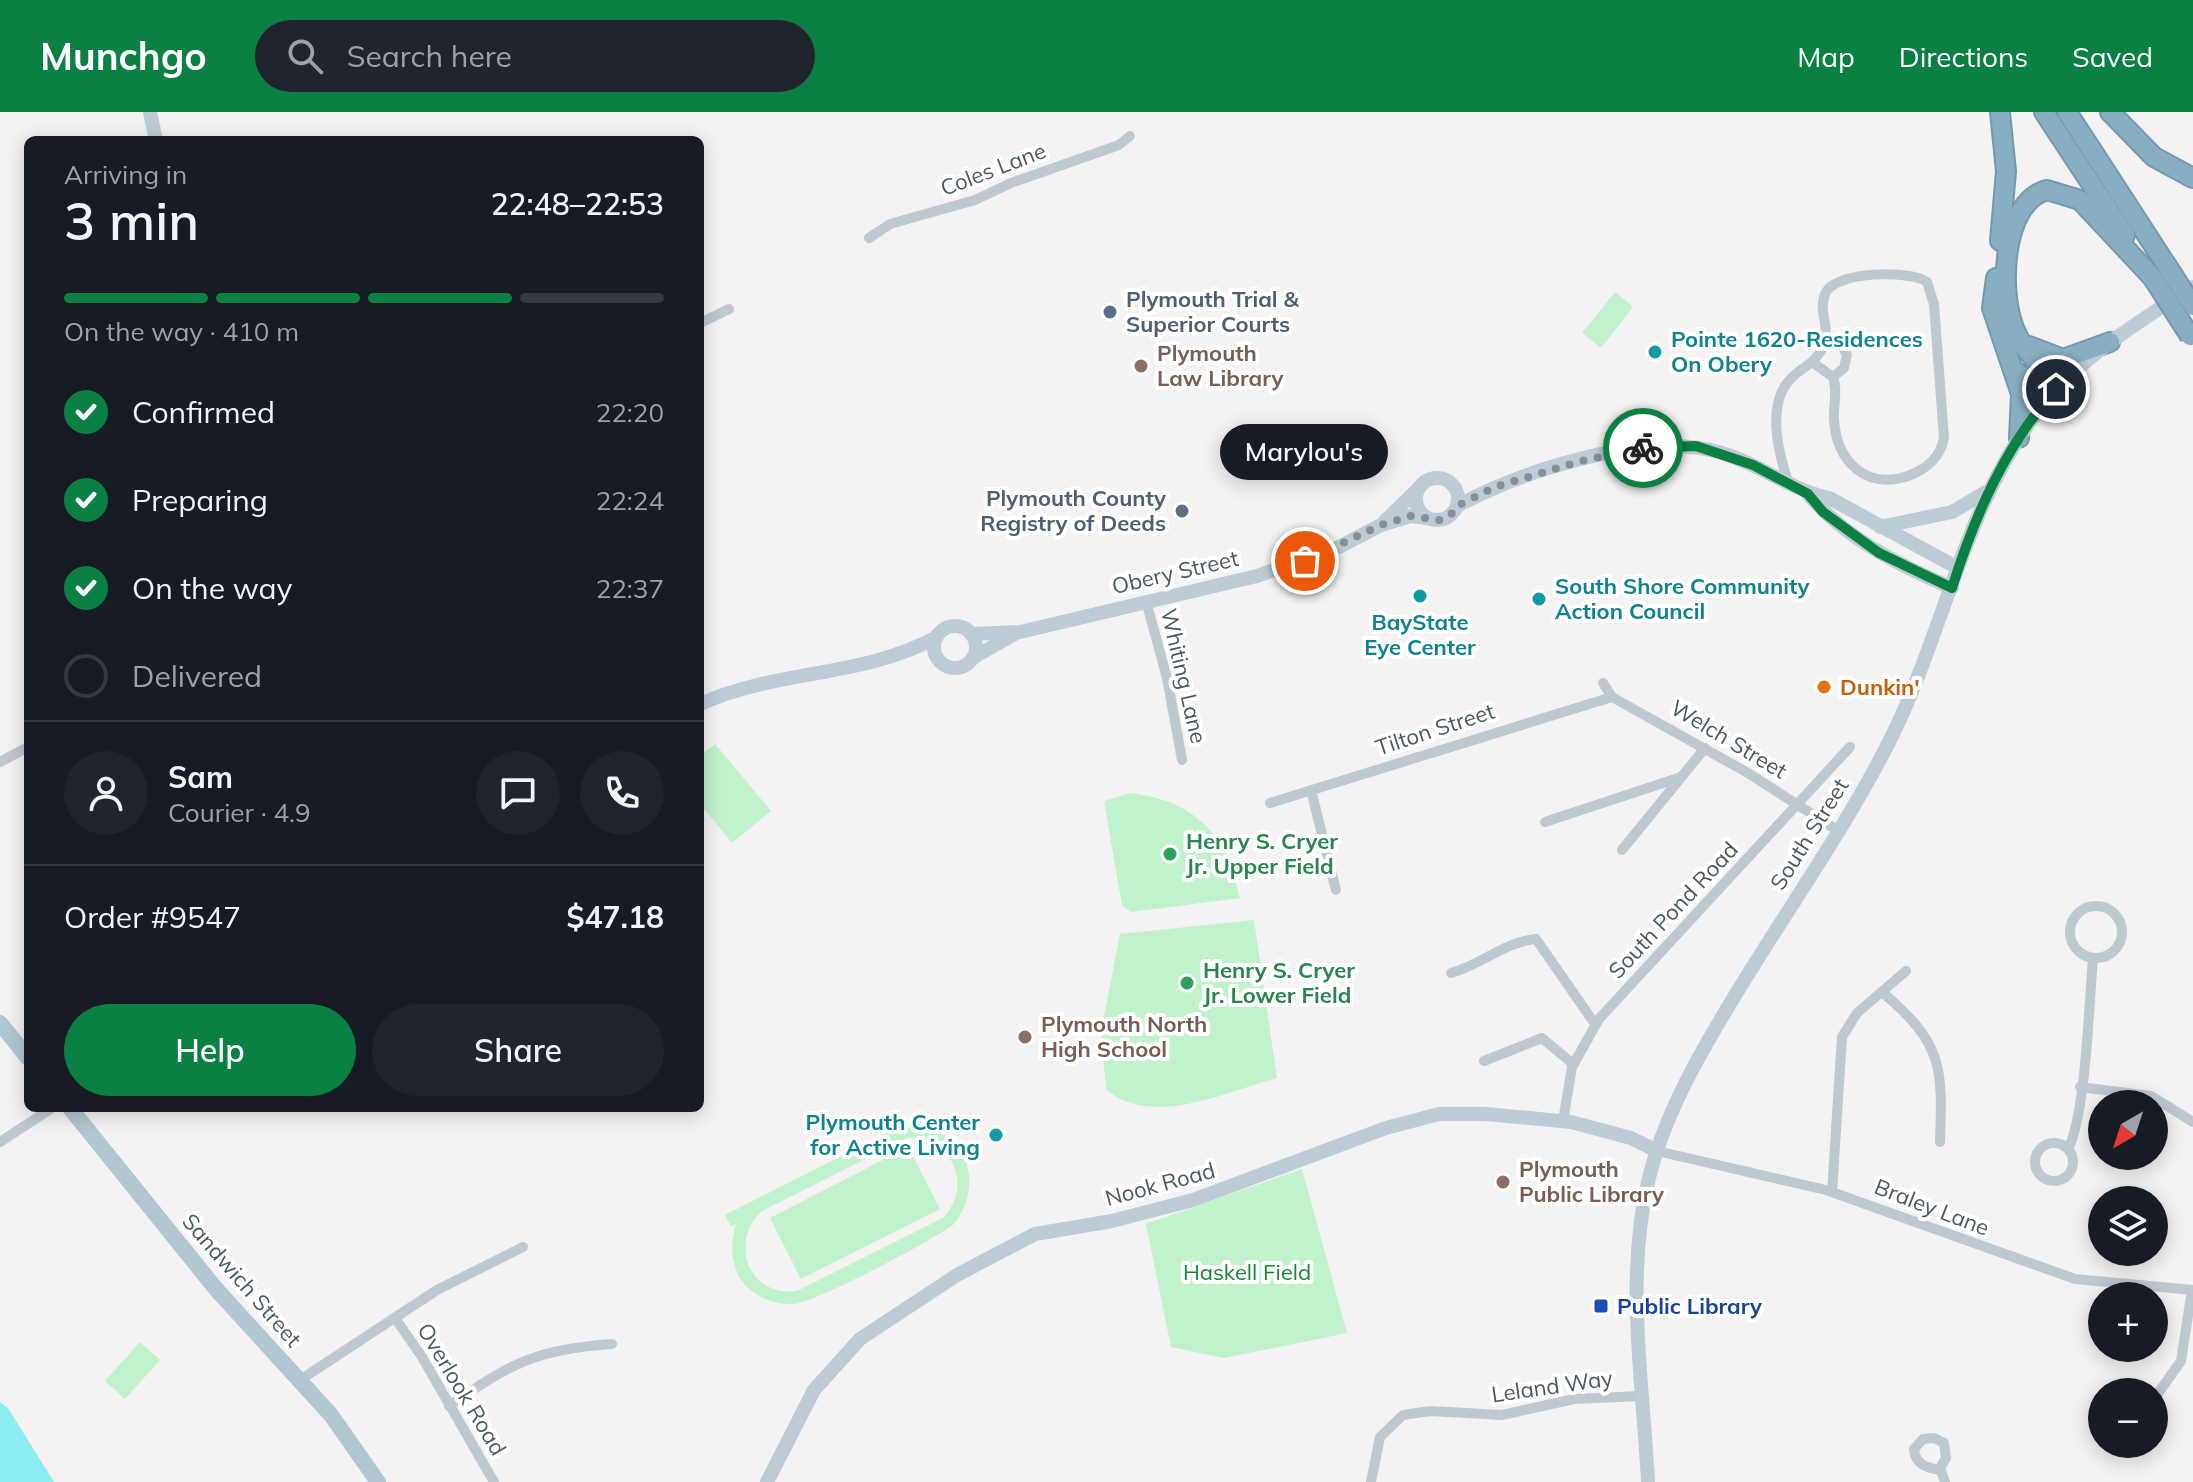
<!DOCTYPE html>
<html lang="en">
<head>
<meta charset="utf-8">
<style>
	body { margin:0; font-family:Mulish,sans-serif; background:#20242c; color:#f1f3f6; height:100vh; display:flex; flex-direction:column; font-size:30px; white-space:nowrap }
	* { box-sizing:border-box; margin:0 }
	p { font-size:26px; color:#9ea1a6 }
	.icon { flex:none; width:44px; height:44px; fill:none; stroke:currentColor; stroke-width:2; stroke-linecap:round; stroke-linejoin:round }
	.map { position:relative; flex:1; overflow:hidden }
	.details { position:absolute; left:24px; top:24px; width:680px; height:976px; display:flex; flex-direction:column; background:#171b24; border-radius:12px; box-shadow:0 4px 20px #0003 }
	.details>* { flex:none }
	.needle { width:52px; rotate:219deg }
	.tools { position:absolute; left:2088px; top:978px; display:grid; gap:16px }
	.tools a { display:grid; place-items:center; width:80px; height:80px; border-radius:50%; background:#171b24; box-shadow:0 4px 20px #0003; font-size:40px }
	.pin { position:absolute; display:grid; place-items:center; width:68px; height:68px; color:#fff; margin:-34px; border:4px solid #fff; border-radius:50%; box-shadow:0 2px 8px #0007 }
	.courier { position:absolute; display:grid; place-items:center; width:80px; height:80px; margin:-40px; border:6px solid #0b8043; border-radius:50%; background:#fff; color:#222; box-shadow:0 2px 10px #0007 }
	.bubble { position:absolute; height:56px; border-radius:28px; background:#171b24; box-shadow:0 4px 20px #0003; font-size:26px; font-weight:600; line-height:56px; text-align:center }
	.headline em { font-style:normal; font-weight:600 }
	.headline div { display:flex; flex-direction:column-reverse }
	.headline { display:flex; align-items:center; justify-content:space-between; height:136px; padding:0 40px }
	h1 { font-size:52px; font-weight:600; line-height:60px }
	.bar { display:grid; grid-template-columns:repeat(4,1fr); gap:12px 8px; align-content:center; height:96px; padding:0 40px }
	.bar i { height:10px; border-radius:6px; background:#363941 }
	.bar .current { background:#0b8043 }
	.bar p { grid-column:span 4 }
	.line { display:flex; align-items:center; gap:20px; padding:0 40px; border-top:2px solid #363941 }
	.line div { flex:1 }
	.round { display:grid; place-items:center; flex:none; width:84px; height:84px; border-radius:42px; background:#20242c }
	ol { padding:0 40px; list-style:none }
	li { display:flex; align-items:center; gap:24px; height:88px }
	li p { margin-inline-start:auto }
	li .icon { padding:8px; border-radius:50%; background:#0b8043; color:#fff; stroke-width:4 }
	li:last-child { color:#9ea1a6 }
	li i { width:44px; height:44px; border:4px solid #363941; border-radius:50% }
	.cta { display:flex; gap:16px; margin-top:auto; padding:16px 40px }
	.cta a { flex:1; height:92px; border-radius:48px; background:#0b8043; color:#fff; font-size:32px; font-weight:600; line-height:92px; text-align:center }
	.cta a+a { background:#20242c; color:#f1f3f6 }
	header { display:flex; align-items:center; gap:48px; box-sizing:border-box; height:112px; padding:0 40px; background:#0b8043; color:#fff }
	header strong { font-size:38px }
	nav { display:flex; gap:44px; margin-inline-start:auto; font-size:28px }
	.search { width:560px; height:72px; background:#20242c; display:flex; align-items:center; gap:20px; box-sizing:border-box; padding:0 28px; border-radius:44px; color:#9ea1a6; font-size:30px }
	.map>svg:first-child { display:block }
	.green { fill:#c0f2cb; fill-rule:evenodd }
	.water { fill:#8cedf1 }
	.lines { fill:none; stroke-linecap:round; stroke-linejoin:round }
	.highway-casing { stroke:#7399ae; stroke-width:22 }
	.street { stroke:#bdc9cf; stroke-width:10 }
	.secondary { stroke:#bdccd4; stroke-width:14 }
	.primary { stroke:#b1c7d1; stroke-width:16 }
	.highway { stroke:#88aec2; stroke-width:18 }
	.highway-bridge-casing { stroke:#7399ae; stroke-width:22; stroke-linecap:butt }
	.highway-bridge { stroke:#88aec2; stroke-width:18 }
	.done { stroke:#858f94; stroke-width:8; stroke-dasharray:0 14.4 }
	.route { stroke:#0b8043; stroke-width:10 }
	.service-dot { fill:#5c6f8a; stroke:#fff; stroke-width:3 }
	.culture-dot { fill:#0f9aa8; stroke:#fff; stroke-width:3 }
	.education-dot { fill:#8d6e63; stroke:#fff; stroke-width:3 }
	.food-dot { fill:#e8710a; stroke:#fff; stroke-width:3 }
	.leisure-dot { fill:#2e9e5b; stroke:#fff; stroke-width:3 }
	.transit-dot { fill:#1a4fb4; stroke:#fff; stroke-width:3 }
	.labels { text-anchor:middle; stroke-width:8; stroke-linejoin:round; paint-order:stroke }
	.street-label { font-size:22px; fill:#495961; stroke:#fff }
	.service-label { font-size:22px; font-weight:bold; fill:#4e5e75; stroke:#fff; text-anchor:start }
	.culture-label { font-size:22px; font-weight:bold; fill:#0d838f; stroke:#fff; text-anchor:start }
	.education-label { font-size:22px; font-weight:bold; fill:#785e54; stroke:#fff; text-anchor:start }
	.food-label { font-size:22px; font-weight:bold; fill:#c56008; stroke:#fff; text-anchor:start }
	.leisure-label { font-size:22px; font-weight:bold; fill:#27864d; stroke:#fff; text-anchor:start }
	.park-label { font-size:22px; fill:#13883a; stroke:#fff }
	.transit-label { font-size:22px; font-weight:bold; fill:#164399; stroke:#fff; text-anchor:start }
</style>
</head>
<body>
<header>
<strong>Munchgo</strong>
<div class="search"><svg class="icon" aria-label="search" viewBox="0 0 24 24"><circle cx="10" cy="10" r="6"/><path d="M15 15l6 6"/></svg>Search here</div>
<nav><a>Map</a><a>Directions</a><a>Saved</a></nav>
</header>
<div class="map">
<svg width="2193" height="1370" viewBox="0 0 2193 1370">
	<rect width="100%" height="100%" fill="#f4f2f3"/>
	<g class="green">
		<polygon points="1615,180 1633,195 1601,236 1582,221"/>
		<polygon points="715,632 771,699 732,731 700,692 700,644"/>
		<path d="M1131,681c67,9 93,41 109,105l-109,14 -9,-7 -18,-104z"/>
		<path d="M1254,808l23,158c-49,13 -127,51 -171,11l-5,-57 19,-98z"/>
		<path d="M928,1000l5,11 -7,4c46,13 56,63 27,98 -22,16 -136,77 -160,79 -21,1 -42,-9 -53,-26 -10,-18 -9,-35 -4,-54l-5,2 -6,-11zM907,1026c45,-2 67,47 36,80l-146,73c-48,7 -69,-49 -35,-80z"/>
		<polygon points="908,1035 940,1097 801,1167 770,1106"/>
		<polygon points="1302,1057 1347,1221 1224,1246 1171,1235 1146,1112"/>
		<polygon points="140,1230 160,1248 125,1287 105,1269"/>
	</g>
	<polygon class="water" points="0,1290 8,1296 54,1370 0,1370"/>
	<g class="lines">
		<g class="highway-casing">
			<g id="highway">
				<polyline points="2044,0 2125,123"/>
				<polyline points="2067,0 2167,154"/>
				<polyline points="2110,0 2154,45 2193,66"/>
				<polyline points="2000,129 2006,59 2000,0"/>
				<polyline points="1996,166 1992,196 2021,282 2019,326"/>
				<polyline points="2029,234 2063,247 2110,230"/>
				<polyline points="2016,260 2038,272 2059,274"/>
				<path d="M2059,274c-16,-20 -36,-34 -45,-58 -15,-37 -12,-126 33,-138l33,10 73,78"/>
			</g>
		</g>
		<g class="street">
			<polyline points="869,126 890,112 975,88 1011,71 1119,33 1130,24"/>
			<polyline points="700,211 729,197"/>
			<path d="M1828,226l14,8 5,9 -3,13 -11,9c5,14 0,29 1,43 3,42 32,70 74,56 19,-7 32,-18 36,-38l-10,-134 -7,-22c-17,-12 -90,-11 -101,10 -12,25 15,42 -14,70l21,15"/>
			<path d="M1789,372c-10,-28 -22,-75 -2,-101 7,-10 16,-14 25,-21"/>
			<polyline points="1146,489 1167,566 1182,648"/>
			<polyline points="1603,571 1612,585 1748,661 1837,718"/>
			<polyline points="0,650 28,635"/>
			<polyline points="1311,678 1336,778"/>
			<polyline points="1270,691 1612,585"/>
			<polyline points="1545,710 1681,665"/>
			<polyline points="1622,738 1705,636"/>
			<circle cx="2096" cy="820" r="26"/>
			<path d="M1451,861c30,-8 53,-31 85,-34l59,85"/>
			<path d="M1882,880c60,51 61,73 58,150"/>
			<polyline points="1484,949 1542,926 1573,952"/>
			<polyline points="2080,975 2151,984 2193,1010"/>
			<polyline points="1563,1009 1572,955 1599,907 1850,635"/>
			<polyline points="0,1030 52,996"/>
			<circle cx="2054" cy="1050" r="19"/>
			<path d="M2068,1037c18,-35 21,-147 25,-191"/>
			<polyline points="1657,1039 1826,1078 2075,1167 2193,1178"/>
			<polyline points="1832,1080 1842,925 1857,901 1906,859"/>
			<polyline points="395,1206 422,1245 494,1370"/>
			<polyline points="300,1268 437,1178 523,1135"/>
			<polyline points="2154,1287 2181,1249 2192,1178"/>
			<path d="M449,1294c61,-42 87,-57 163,-62"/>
			<polyline points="2117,1332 2129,1337 2142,1332"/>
			<path d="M1941,1358c-14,-2 -26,-5 -27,-21l9,-10 11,-1 10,5 2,15 -6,10 5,14"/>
			<polyline points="1371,1370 1380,1325 1403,1303 1430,1299 1502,1303 1574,1287 1641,1284"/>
		</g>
		<g class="secondary">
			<polyline points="150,0 156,28"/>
			<circle cx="1437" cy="387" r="21"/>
			<path d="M1808,382c38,45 91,71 144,94"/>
			<path d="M1457,394c68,-36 189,-76 265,-53 38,11 68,37 107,45l129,70"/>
			<polyline points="1384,410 1418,377"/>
			<polyline points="1880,415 1952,400 1986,380"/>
			<circle cx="955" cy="535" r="21"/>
			<polyline points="971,522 1020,520 1257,464 1339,435 1381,413 1411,404 1427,406"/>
			<polyline points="974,545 1013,523"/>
			<path d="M700,592c75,-34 163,-27 235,-66"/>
			<polyline points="767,1370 814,1278 860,1227 957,1163 1035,1122 1112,1109 1193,1088 1386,1016 1439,1002 1486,1002 1571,1010 1631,1026 1657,1039"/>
			<path d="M1648,1370c-5,-102 -24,-207 2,-308 18,-68 53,-126 89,-185 50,-82 107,-162 150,-247 53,-104 72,-224 141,-320 41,-59 103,-97 163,-135"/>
		</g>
		<g class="primary">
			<polyline points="0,911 28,946"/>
			<polyline points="70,996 216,1177 331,1303 378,1370"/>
		</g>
		<use href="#highway" class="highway"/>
		<g class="highway-bridge-casing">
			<g id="highway-bridge">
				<polyline points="2167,154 2193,194"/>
				<polyline points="2153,166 2190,224"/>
			</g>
		</g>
		<use href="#highway-bridge" class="highway-bridge"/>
	</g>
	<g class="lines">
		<polyline class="done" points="1305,449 1381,413 1411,404 1439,408 1450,404 1457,394 1495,375 1581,349 1643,336"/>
		<path class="route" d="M1643,336l53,-2 57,19 55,29 15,18 56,41 73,35c23,-73 53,-142 104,-199"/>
	</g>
	<g class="service-dot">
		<circle cx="1110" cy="200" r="8"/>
		<circle cx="1182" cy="399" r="8"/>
	</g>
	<g class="culture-dot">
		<circle cx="1655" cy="240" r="8"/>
		<circle cx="1420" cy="484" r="8"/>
		<circle cx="1539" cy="487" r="8"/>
		<circle cx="996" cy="1023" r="8"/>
	</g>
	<g class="education-dot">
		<circle cx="1141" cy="254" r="8"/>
		<circle cx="1025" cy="925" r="8"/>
		<circle cx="1503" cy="1070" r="8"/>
	</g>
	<circle class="food-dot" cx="1824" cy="575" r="8"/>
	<g class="leisure-dot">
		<circle cx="1170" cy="742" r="8"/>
		<circle cx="1187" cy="871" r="8"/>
	</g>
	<rect class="transit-dot" x="1593" y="1186" width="16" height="16" rx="4"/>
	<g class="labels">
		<g class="street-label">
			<text transform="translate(993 57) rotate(-21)" y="8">Coles Lane</text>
			<text transform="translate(1175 460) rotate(-13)" y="8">Obery Street</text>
			<text transform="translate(1184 564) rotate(77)" y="8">Whiting Lane</text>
			<text transform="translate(1435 617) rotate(-18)" y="8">Tilton Street</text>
			<text transform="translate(1729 627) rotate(31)" y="8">Welch Street</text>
			<text transform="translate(1809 722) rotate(-58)" y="8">South Street</text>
			<text transform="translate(1673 798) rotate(-47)" y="8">South Pond Road</text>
			<text transform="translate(1160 1072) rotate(-15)" y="8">Nook Road</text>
			<text transform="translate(1932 1095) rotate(21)" y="8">Braley Lane</text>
			<text transform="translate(242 1168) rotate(49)" y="8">Sandwich Street</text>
			<text transform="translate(1552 1274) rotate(-8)" y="8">Leland Way</text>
			<text transform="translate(462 1277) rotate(59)" y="8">Overlook Road</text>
		</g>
		<g class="service-label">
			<text x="1126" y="195">Plymouth Trial &amp;<tspan x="1126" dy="25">Superior Courts</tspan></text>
			<text x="1166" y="394" text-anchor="end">Plymouth County<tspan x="1166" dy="25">Registry of Deeds</tspan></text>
		</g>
		<g class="culture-label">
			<text x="1671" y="235">Pointe 1620-Residences<tspan x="1671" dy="25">On Obery</tspan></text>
			<text x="1555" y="482">South Shore Community<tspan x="1555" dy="25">Action Council</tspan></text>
			<text x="1420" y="518" text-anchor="middle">BayState<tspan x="1420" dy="25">Eye Center</tspan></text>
			<text x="980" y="1018" text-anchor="end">Plymouth Center<tspan x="980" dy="25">for Active Living</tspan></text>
		</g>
		<g class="education-label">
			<text x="1157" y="249">Plymouth<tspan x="1157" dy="25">Law Library</tspan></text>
			<text x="1041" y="920">Plymouth North<tspan x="1041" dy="25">High School</tspan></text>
			<text x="1519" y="1065">Plymouth<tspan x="1519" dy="25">Public Library</tspan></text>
		</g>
		<g class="food-label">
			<text x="1840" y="583">Dunkin'</text>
		</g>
		<g class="leisure-label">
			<text x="1186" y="737">Henry S. Cryer<tspan x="1186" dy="25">Jr. Upper Field</tspan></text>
			<text x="1203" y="866">Henry S. Cryer<tspan x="1203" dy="25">Jr. Lower Field</tspan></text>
		</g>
		<g class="park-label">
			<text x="1247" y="1168">Haskell Field</text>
		</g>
		<g class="transit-label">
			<text x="1617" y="1202">Public Library</text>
		</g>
	</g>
</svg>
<div class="tools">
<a><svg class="needle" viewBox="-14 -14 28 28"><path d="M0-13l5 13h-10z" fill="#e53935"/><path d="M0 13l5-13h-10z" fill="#9ea1a6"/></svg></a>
<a><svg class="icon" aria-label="layers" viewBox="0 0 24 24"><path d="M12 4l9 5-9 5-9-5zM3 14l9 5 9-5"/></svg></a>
<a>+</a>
<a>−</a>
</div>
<div class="pin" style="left:1305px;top:449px;background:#ea580c"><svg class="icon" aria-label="bag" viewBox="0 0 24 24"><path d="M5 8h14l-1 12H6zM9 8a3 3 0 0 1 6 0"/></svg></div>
<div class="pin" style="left:2056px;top:277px;background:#1f2937"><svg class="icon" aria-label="home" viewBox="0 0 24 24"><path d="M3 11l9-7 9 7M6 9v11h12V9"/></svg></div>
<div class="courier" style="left:1643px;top:336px"><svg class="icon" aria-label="bike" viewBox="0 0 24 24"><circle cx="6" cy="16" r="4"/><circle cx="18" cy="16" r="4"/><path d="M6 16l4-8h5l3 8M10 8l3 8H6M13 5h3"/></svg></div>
<div class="bubble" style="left:1220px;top:312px;width:168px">Marylou's</div>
<section class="details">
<div class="headline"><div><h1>3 min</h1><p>Arriving in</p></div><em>22:48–22:53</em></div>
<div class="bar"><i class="current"></i><i class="current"></i><i class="current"></i><i></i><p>On the way · 410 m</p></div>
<ol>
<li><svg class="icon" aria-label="check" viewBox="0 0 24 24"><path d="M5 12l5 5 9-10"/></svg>Confirmed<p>22:20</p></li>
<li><svg class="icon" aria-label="check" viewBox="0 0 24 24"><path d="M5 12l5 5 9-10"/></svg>Preparing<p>22:24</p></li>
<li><svg class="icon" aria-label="check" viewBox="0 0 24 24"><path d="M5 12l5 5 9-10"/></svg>On the way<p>22:37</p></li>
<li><i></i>Delivered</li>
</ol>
<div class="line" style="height:144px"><a class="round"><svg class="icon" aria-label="person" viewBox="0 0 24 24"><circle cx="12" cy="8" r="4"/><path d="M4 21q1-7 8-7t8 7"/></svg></a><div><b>Sam</b><p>Courier · 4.9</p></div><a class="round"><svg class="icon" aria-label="chat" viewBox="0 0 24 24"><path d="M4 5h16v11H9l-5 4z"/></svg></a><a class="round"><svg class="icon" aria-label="phone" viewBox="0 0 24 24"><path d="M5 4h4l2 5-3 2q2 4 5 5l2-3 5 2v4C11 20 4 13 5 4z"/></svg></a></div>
<div class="line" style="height:104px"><div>Order #9547</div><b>$47.18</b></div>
<div class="cta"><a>Help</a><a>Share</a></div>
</section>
</div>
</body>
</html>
